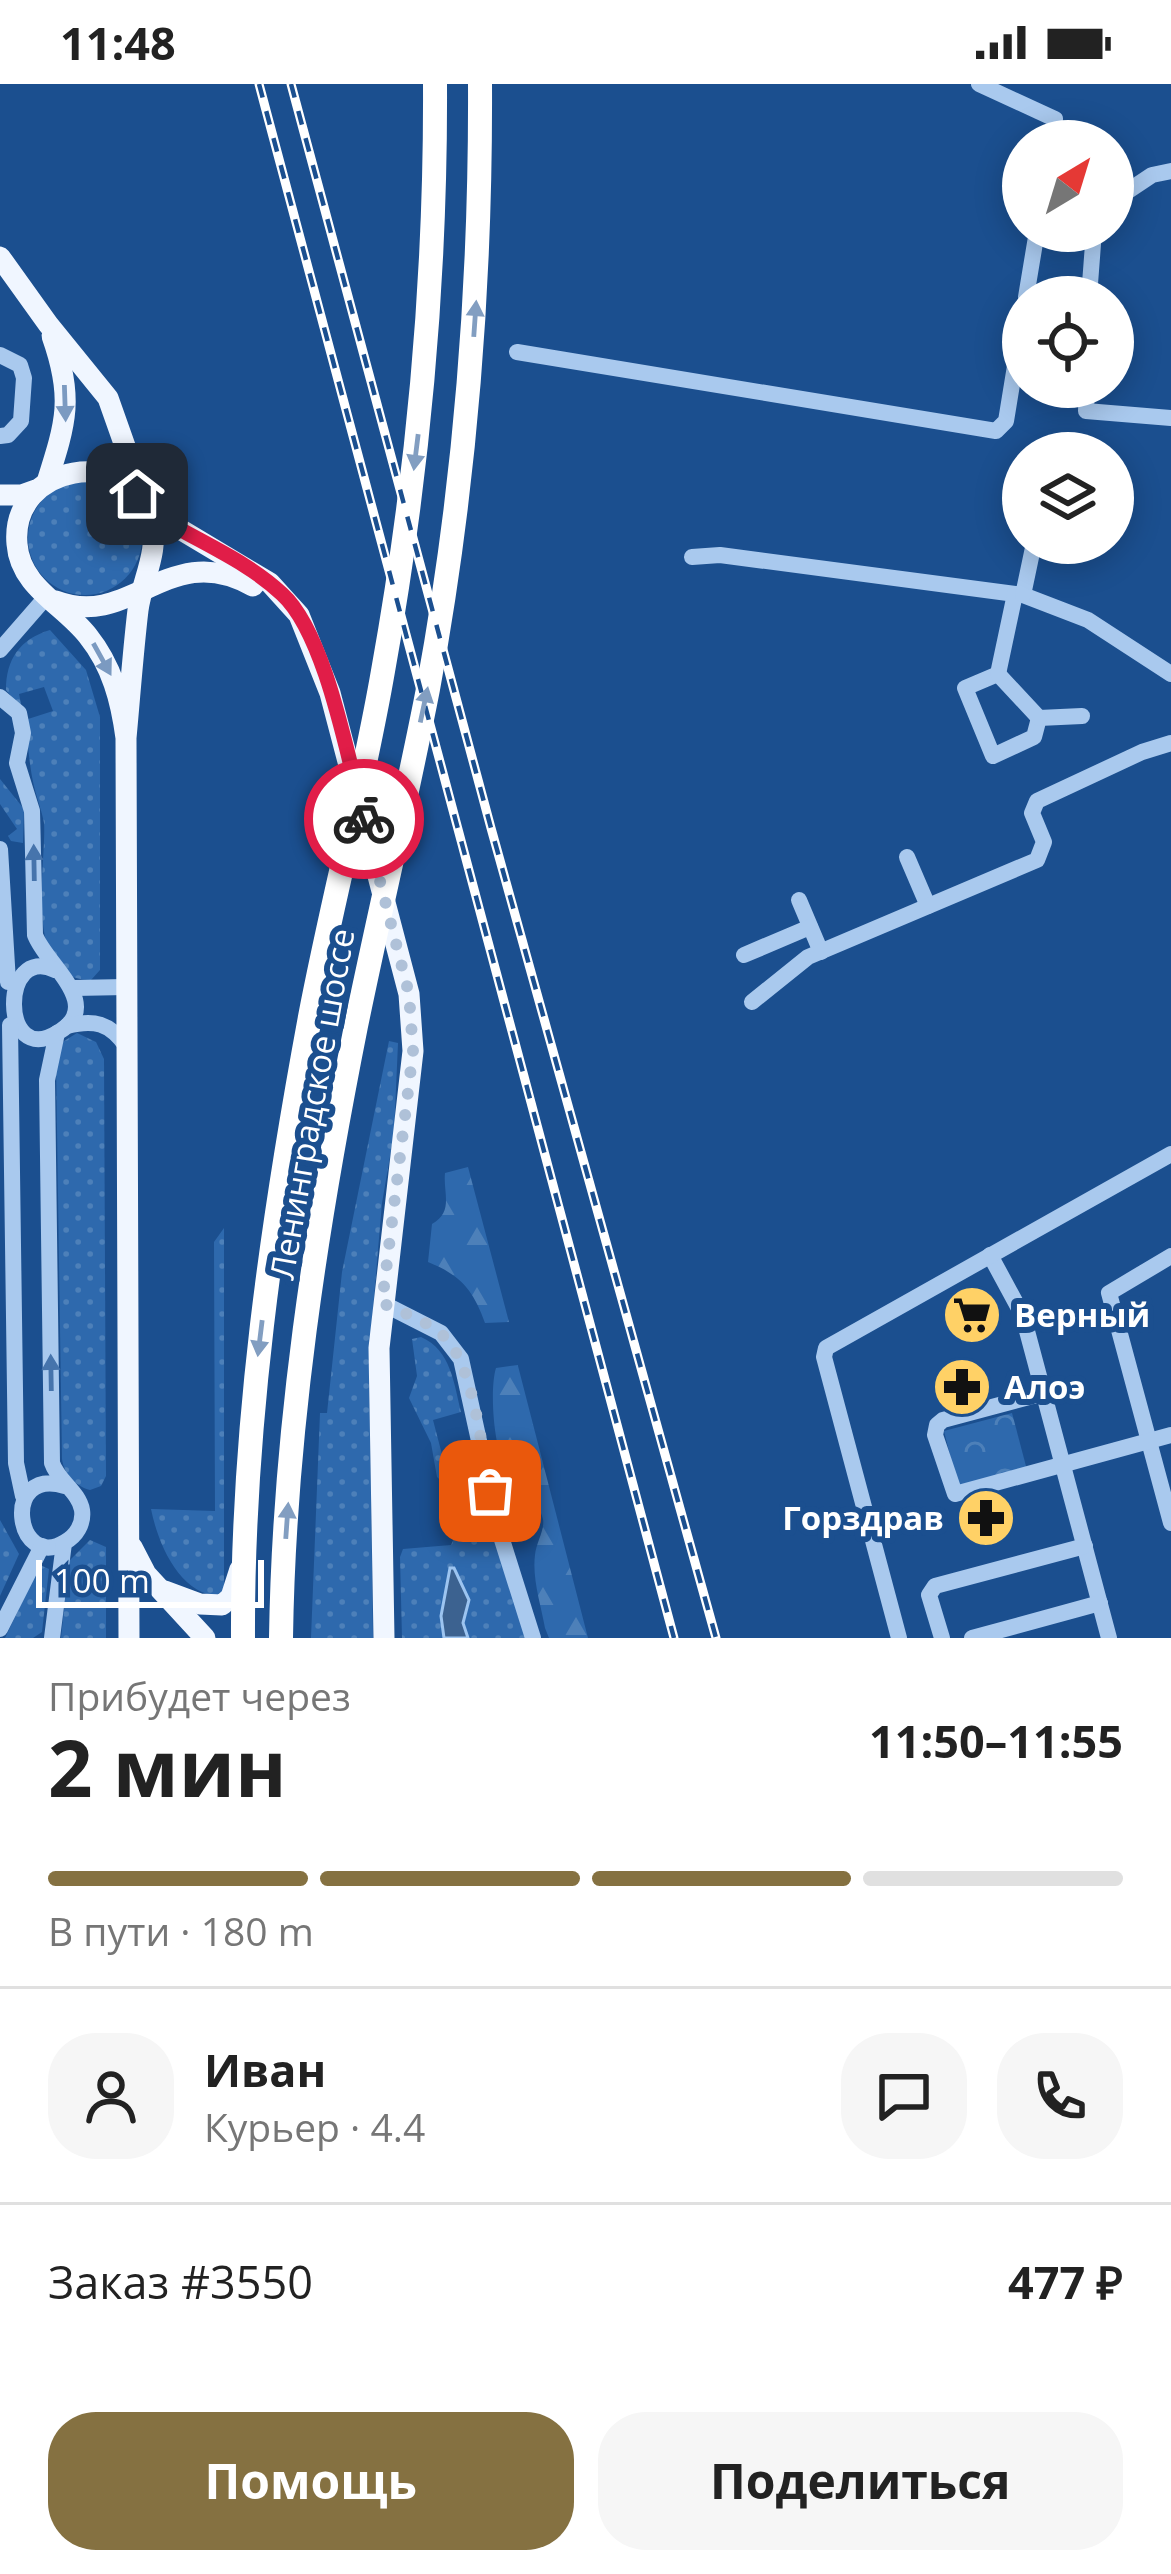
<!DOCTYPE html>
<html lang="ru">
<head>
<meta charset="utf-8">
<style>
	body { margin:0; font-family:"Open Sans",sans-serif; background:#f6f6f6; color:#222; height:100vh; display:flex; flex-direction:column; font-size:45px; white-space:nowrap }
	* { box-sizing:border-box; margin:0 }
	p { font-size:39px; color:#767676 }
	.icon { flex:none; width:66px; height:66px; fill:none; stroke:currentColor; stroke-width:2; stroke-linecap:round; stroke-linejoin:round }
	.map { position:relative; height:1554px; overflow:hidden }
	.sheet { display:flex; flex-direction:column; background:#fff; flex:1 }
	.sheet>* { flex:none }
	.needle { width:78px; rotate:38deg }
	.fabs { position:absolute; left:1002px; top:36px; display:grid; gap:24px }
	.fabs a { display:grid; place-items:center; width:132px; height:132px; border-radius:50%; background:#fff; box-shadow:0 6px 30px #0003; font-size:60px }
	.scale { position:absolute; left:36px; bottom:30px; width:228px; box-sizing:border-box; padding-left:12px; border:6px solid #fff; border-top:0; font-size:33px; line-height:42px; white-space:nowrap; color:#fff; -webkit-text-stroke:9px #1b4f8f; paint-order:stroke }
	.pin { position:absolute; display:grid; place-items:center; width:102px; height:102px; color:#fff; margin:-51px; border-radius:24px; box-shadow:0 6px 18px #0006 }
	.courier { position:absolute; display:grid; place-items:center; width:120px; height:120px; margin:-60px; border:9px solid #e11d48; border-radius:50%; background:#fff; color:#222; box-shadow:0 3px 15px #0007 }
	.summary em { font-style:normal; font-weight:700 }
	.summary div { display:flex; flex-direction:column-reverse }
	.summary { display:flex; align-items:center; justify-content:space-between; height:204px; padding:0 48px }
	h1 { font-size:78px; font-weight:700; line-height:90px }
	.bar { display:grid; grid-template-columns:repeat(4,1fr); gap:18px 12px; align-content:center; height:144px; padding:0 48px }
	.bar i { height:15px; border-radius:9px; background:#e0e0e0 }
	.bar .selected { background:#857141 }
	.bar p { grid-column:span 4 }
	.line { display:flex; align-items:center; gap:30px; padding:0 48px; border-top:3px solid #e0e0e0 }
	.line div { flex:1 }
	.round { display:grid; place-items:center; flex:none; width:126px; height:126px; border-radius:48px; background:#f6f6f6 }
	.button { display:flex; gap:24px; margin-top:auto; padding:24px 48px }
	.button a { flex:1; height:138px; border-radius:48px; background:#857141; color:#fff; font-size:48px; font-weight:700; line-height:138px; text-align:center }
	.button a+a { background:#f6f6f6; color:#222 }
	.status { display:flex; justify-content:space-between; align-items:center; height:84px; padding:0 60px; background:#fff; direction:ltr }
	.status svg { height:33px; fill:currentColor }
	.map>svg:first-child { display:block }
	.grass { fill:url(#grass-dots) }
	.forest { fill:url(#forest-firs) }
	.park { fill:url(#park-crowns) }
	.water { fill:#3c6290; stroke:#9cc4f0; stroke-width:3 }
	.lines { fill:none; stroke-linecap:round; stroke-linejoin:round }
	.minor { stroke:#a9c9ee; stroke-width:16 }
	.major { stroke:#f0f6ff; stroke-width:21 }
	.highway { stroke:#fff; stroke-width:24 }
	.rail-casing { stroke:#fff; stroke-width:9 }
	.rail { stroke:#1b4f8f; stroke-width:4.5; stroke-dasharray:14; stroke-linecap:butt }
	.oneway { fill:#829ec1 }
	.oneway2 { fill:#7b9ac1 }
	.oneway3 { fill:#4674ac }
	.done { stroke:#afc1d8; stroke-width:12; stroke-dasharray:0 21.6 }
	.route { stroke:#e11d48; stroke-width:15 }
	.labels { text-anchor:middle; stroke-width:12; stroke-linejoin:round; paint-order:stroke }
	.street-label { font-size:33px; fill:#fff; stroke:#1b4f8f }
	.poi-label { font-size:33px; font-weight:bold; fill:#fff; stroke:#1b4f8f; text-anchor:start }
</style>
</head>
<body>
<div class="status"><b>11:48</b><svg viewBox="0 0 49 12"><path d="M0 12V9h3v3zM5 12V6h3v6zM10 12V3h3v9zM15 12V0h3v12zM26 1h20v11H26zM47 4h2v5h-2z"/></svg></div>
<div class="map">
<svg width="1171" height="1554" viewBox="0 0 1171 1554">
	<defs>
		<pattern id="grass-dots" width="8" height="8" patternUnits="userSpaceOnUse" patternTransform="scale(3)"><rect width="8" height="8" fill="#2e69ad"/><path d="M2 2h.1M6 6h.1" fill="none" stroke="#4d80b9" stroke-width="1.8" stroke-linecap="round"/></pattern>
		<pattern id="forest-firs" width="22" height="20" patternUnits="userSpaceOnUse" patternTransform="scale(3)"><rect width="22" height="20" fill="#2e69ad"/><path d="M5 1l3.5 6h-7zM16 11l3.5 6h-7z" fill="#4d80b9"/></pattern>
		<pattern id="park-crowns" width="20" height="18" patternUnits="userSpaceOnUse" patternTransform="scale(3)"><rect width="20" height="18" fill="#2e69ad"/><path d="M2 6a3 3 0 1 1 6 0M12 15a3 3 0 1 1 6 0" fill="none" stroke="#4d80b9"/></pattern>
	</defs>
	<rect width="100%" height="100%" fill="#1b4f8f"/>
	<g class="grass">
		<circle cx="85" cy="454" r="57"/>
		<path d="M50,546l36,40 14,47v253l-9,10c-70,1 -44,-117 -47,-157 -2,-12 -7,-24 -10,-37 -5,-21 -6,-44 -9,-66l28,-9 -9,-24 -25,7 3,15 -16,-19c0,-31 14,-51 44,-60z"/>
		<polygon points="0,695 24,725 23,759 11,757 8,752 17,745 0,720"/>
		<path d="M77,949l19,9 8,17 2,417 -5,10 -11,4c-15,-4 -26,-16 -28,-31l-6,-397 5,-19z"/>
		<polygon points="389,957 398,959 394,1049 382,1119 369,1272 373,1554 311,1554 320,1329 327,1329 342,1188"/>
		<path d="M224,1144v363l-3,5c-41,0 -63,-52 -70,-87l64,2 -1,-269z"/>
		<path d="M421,1253c30,13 33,47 40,75l-28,8 12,46 29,-7 52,179h-58l-5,-15c11,-21 -2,-35 -9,-54h-4l-9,47 3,22h-42l-2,-81 3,-8 48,-4 9,-20 2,-24 -25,-24 -6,-34 -22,-45 8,-22 -5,-37z"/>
		<polygon points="0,1436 19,1470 0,1512"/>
		<polygon points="90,1456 106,1463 106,1554 61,1554 69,1477"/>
		<polygon points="40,1481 49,1485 42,1548 33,1554 5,1554"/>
	</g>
	<g class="forest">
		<path d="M468,1083l41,155 -24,1c-12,-34 -25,-48 -57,-61l4,-38c22,-12 11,-31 13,-51z"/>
		<path d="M518,1281v1l70,272h-39l-4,-10c-4,-23 -13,-49 -10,-73 1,-12 10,-25 8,-36 -3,-16 -24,-30 -34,-43 -15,-20 -20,-85 -13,-108z"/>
	</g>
	<polygon class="park" points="1012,1329 1027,1386 958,1403 944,1347"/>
	<polygon class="water" points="450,1484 454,1484 469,1516 463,1539 468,1554 444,1554 441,1532"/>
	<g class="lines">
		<g class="minor">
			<polyline points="979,0 1055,35 1052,57"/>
			<polyline points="1113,117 1152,91 1171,87"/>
			<polyline points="1026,213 1037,147"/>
			<polyline points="1089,213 1094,147"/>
			<polyline points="517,268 996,347 1006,337 1023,233"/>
			<polyline points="0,271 20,281 24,294 21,337 8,351 0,352"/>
			<polyline points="1087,303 1086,327 1171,334"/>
			<polyline points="692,473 720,471 1023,511 1088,536 1171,590"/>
			<polyline points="1015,510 998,590 965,604 993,672 1034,653 1039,634 1082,632"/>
			<polyline points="1023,511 1034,459"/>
			<polyline points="0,566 47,512"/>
			<polyline points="998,590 1039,634"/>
			<path d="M0,613l19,16 4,20 -6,30 15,48 3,124c11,30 71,70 22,98l-10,47 5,383c6,18 27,29 30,47 2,14 -6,26 -17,32 -49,30 -65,-76 0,-56"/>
			<polyline points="0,765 8,898"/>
			<polyline points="907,773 928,822"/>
			<polyline points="799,816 821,868"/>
			<polyline points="744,871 810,843"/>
			<path d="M55,886c-55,-27 -55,98 2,63"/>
			<polyline points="74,904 126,903"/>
			<polyline points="752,918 808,873 1037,776 1044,758 1032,729 1037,717 1142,668 1171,659"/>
			<polyline points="10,941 16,1379 23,1412"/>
			<path d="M67,942c27,-7 43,-3 59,20"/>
			<polyline points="990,1171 1023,1232 1109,1554"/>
			<polyline points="1171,1172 1109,1209 1171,1439"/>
			<polyline points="382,1219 441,1249 461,1275 498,1443 533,1554"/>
			<polyline points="1044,1309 943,1336 937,1341 935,1351 955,1410 1171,1351"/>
			<polyline points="0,1545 42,1462"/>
			<polyline points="52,1554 64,1459"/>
			<polyline points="899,1554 824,1273 826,1264 1171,1070"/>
			<polyline points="942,1554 929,1511 935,1502 1085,1462"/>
			<polyline points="972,1554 1100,1519"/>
		</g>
		<g class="major">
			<polyline points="0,173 48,240 108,314 143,413"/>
			<path d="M47,398c19,-60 27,-84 5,-146"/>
			<polyline points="0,411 22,411 36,406"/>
			<polyline points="148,426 270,499 299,531 330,609 409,910 413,967 379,1264 384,1554"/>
			<path d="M56,517c76,29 112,-63 197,-15"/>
			<path d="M126,654c-5,-38 -14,-72 -38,-102 -24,-31 -68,-49 -71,-92 -7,-80 113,-101 134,-24 9,30 -9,60 -13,90 -5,42 -8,85 -12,128l3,900"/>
			<polyline points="132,1463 146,1490 205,1554"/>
			<polyline points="165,1507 200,1520 222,1521 231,1513 240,1485"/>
		</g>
		<g class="highway">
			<path d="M243,1554c-1,-209 29,-416 67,-621 22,-116 53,-230 73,-346 35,-194 53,-390 52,-587"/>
			<path d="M281,1554c3,-205 35,-411 75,-612 23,-112 50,-224 72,-337 37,-200 53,-401 52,-605"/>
		</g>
		<g class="rail-casing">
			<g id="rail">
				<polyline points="259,0 674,1554"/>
				<polyline points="291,0 491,744 716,1554"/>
			</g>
		</g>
		<use href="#rail" class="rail"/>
	</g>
	<defs><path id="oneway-solid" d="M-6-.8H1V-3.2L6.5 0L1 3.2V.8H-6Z" transform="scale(3)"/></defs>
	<g class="oneway">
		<use href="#oneway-solid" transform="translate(475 235) rotate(-86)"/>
		<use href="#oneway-solid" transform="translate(416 368) rotate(97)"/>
		<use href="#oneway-solid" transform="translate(424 621) rotate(-78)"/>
		<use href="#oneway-solid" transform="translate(260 1254) rotate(97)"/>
		<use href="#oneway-solid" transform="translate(287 1437) rotate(-86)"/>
	</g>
	<g class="oneway2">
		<use href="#oneway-solid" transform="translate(65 319) rotate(88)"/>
		<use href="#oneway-solid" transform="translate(102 575) rotate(61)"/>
	</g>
	<g class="oneway3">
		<use href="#oneway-solid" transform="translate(34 779) rotate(-91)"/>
		<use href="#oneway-solid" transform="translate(51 1289) rotate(-91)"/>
	</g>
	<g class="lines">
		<path class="done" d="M364,735l45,175 4,57 -31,252c19,9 41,16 58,30 34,26 41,116 50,158"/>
		<path class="route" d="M137,410l11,16c43,29 96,48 134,84 44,40 66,166 82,225"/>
	</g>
	<defs>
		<g id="supermarket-disc" transform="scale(3)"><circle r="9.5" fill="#ffd166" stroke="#1b4f8f"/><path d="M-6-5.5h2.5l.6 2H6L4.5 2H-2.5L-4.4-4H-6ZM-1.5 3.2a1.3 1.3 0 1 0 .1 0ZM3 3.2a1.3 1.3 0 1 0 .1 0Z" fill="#111"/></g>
		<g id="pharmacy-disc" transform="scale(3)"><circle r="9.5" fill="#ffd166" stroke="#1b4f8f"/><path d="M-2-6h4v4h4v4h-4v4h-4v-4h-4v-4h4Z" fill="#111"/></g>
	</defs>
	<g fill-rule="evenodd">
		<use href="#supermarket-disc" x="972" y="1231"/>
		<use href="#pharmacy-disc" x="962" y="1303"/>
		<use href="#pharmacy-disc" x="986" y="1434"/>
	</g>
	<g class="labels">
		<g class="street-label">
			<text transform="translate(312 1020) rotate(-80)" y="12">Ленинградское шоссе</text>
		</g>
		<g class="poi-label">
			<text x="1014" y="1243">Верный</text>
			<text x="1004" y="1315">Алоэ</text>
			<text x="944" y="1446" text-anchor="end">Горздрав</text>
		</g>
	</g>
</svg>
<div class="fabs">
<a><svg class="needle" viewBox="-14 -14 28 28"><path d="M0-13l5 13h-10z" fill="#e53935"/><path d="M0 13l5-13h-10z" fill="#767676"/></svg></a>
<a><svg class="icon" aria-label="locate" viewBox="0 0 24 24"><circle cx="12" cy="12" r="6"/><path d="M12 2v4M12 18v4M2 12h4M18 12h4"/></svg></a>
<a><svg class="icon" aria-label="layers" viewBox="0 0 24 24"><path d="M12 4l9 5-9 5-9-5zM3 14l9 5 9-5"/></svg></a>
</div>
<div class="scale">100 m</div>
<div class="pin" style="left:490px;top:1407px;background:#ea580c"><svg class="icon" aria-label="bag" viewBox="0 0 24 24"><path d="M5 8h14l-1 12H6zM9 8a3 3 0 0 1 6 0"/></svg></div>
<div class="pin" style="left:137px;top:410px;background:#1f2937"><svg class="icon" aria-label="home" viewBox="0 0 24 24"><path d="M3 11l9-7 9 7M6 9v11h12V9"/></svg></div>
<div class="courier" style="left:364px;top:735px"><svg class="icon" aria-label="bike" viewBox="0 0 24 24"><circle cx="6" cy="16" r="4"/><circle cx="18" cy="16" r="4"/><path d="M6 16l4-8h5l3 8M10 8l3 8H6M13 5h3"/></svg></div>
</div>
<section class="sheet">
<div class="summary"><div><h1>2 мин</h1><p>Прибудет через</p></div><em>11:50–11:55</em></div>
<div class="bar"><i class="selected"></i><i class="selected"></i><i class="selected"></i><i></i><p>В пути · 180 m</p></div>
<div class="line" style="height:216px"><a class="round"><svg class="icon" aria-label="person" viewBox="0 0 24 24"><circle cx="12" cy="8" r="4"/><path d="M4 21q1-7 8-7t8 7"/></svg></a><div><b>Иван</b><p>Курьер · 4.4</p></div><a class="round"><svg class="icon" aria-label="chat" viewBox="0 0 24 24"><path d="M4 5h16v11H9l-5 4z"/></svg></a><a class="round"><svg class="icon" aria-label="phone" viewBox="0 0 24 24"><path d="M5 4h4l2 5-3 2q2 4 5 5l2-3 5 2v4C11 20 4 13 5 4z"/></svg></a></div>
<div class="line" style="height:156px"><div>Заказ #3550</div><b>477 ₽</b></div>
<div class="button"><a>Помощь</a><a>Поделиться</a></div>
</section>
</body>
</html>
